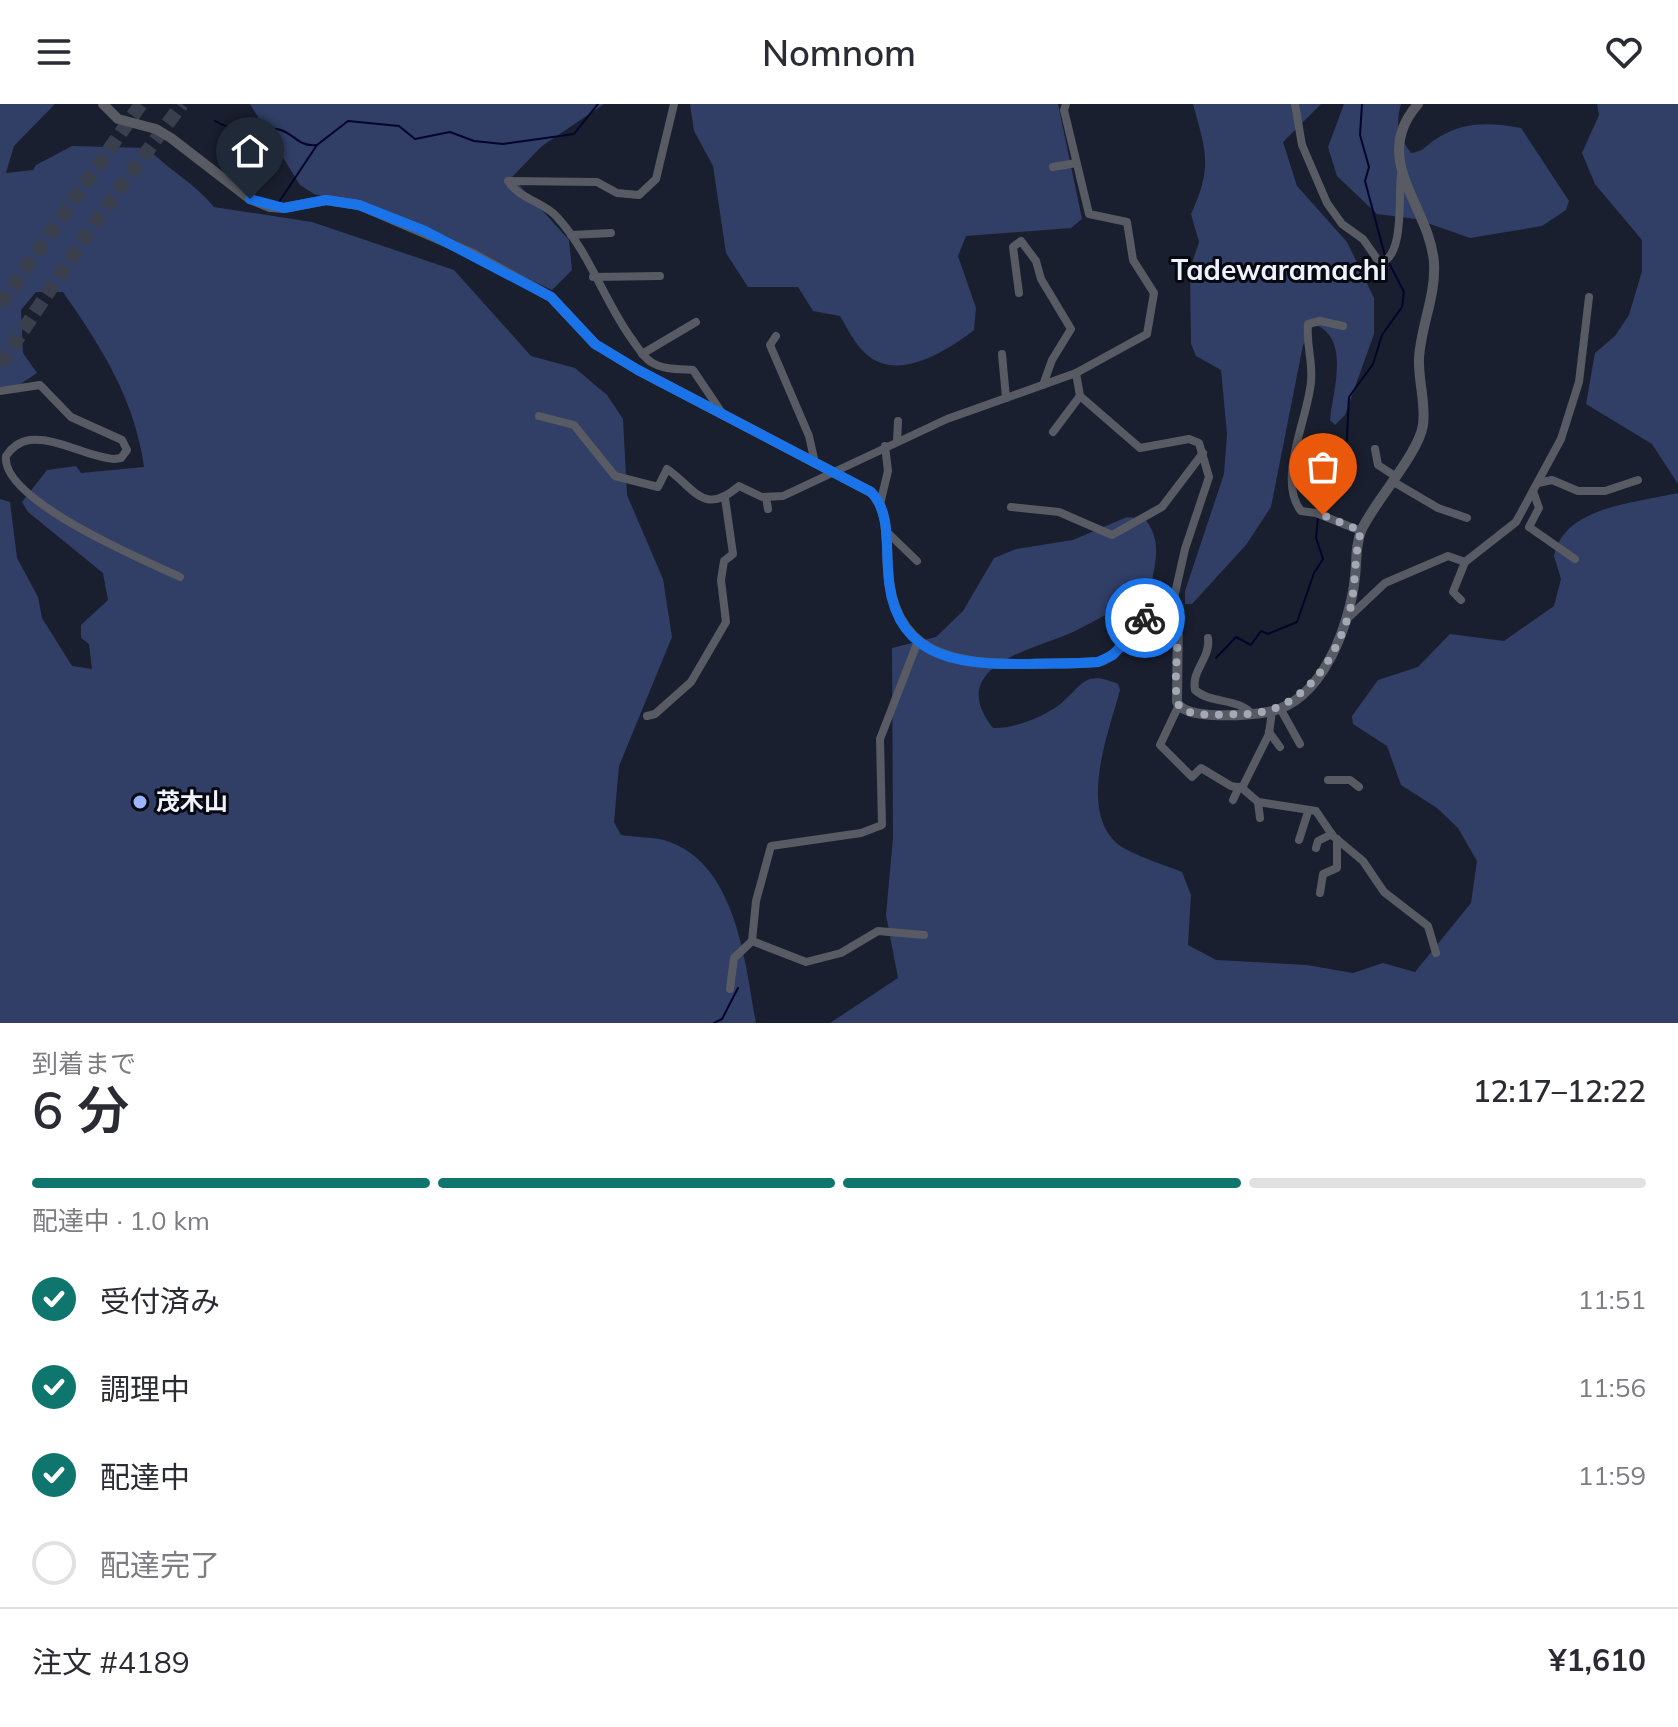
<!DOCTYPE html>
<html lang="ja">
<head>
<meta charset="utf-8">
<style>
	body { margin:0; font-family:Mulish,"Noto Sans JP",sans-serif; background:#f2f2f3; color:#2b2b33; height:100vh; display:flex; flex-direction:column; font-size:30px; white-space:nowrap }
	* { box-sizing:border-box; margin:0 }
	p { font-size:26px; color:#7c7c81 }
	.icon { flex:none; width:44px; height:44px; fill:none; stroke:currentColor; stroke-width:2; stroke-linecap:round; stroke-linejoin:round }
	.map { position:relative; height:919px; overflow:hidden }
	.drawer { display:flex; flex-direction:column; background:#fff; flex:1 }
	.drawer>* { flex:none }
	.pin { position:absolute; display:grid; place-items:center; width:68px; height:68px; color:#fff; margin:-82px -34px; border-radius:50% 50% 50% 0; rotate:-45deg; box-shadow:0 0 8px #0007 }
	.pin .icon { rotate:45deg }
	.courier { position:absolute; display:grid; place-items:center; width:80px; height:80px; margin:-40px; border:6px solid #1a73e8; border-radius:50%; background:#fff; color:#222; box-shadow:0 2px 10px #0007 }
	.headline em { font-style:normal; font-weight:600 }
	.headline div { display:flex; flex-direction:column-reverse }
	.headline { display:flex; align-items:center; justify-content:space-between; height:136px; padding:0 32px }
	h1 { font-size:52px; font-weight:600; line-height:60px }
	.bar { display:grid; grid-template-columns:repeat(4,1fr); gap:12px 8px; align-content:center; height:96px; padding:0 32px }
	.bar i { height:10px; border-radius:6px; background:#e1e1e2 }
	.bar .current { background:#0f766e }
	.bar p { grid-column:span 4 }
	.line { display:flex; align-items:center; gap:20px; padding:0 32px; border-top:2px solid #e1e1e2 }
	.line div { flex:1 }
	ol { padding:0 32px; list-style:none }
	li { display:flex; align-items:center; gap:24px; height:88px }
	li p { margin-inline-start:auto }
	li .icon { padding:8px; border-radius:50%; background:#0f766e; color:#fff; stroke-width:4 }
	li:last-child { color:#7c7c81 }
	li i { width:44px; height:44px; border:4px solid #e1e1e2; border-radius:50% }
	header { display:flex; justify-content:space-between; align-items:center; height:104px; padding:0 32px; background:#fff; font-size:36px; font-weight:600 }
	.map>svg:first-child { display:block }
	.green { fill:#313e66 }
	.lines { fill:none; stroke-linecap:round; stroke-linejoin:round }
	.stream { stroke:#03052a; stroke-width:2 }
	.motorway-tunnel { stroke:#3a3f4e; stroke-width:14; stroke-dasharray:14 7; stroke-linecap:butt }
	.minor { stroke:#585b63; stroke-width:8 }
	.tertiary { stroke:#585b63; stroke-width:10 }
	.done { stroke:#a3a8b5; stroke-width:8; stroke-dasharray:0 14.4 }
	.route { stroke:#1a73e8; stroke-width:10 }
	.poi-dot { fill:#9bb4fd; stroke:#070910; stroke-width:3 }
	.labels { text-anchor:middle; stroke-width:6; stroke-linejoin:round; paint-order:stroke }
	.poi-label { font-size:24px; font-weight:bold; fill:#edf2fd; stroke:#070910; text-anchor:start }
	.quarter-label { font-size:28px; font-weight:bold; fill:#edf2fd; stroke:#070910 }
</style>
</head>
<body>
<header><svg class="icon" aria-label="menu" viewBox="0 0 24 24"><path d="M4 6h16M4 12h16M4 18h16"/></svg>Nomnom<svg class="icon" aria-label="heart" viewBox="0 0 24 24"><path d="M12 20l-8-8c-3-5 5-10 8-4 3-6 11-1 8 4z"/></svg></header>
<div class="map">
<svg width="1678" height="919" viewBox="0 0 1678 919">
	<rect width="100%" height="100%" fill="#1a1f2f"/>
	<g class="green">
		<path d="M0,0h55l-41,42 -8,27 27,-3 3,-5 36,-19 75,2c22,22 47,35 67,59l98,15 142,48 77,86 44,12 32,27 16,24 4,76 36,84 9,58 -53,129 -5,56 7,13c14,2 30,2 43,5 72,21 81,121 92,183h-756v-524l10,3 7,56 21,39 4,21 30,48 20,3 -3,-25 -8,-6v-13l27,-25 -5,-27 -75,-61 -6,-10 25,-32 29,-4 5,7 63,-6c-9,-67 -42,-119 -81,-175h-27l-15,18 2,43 14,20 -24,16h-13z"/>
		<polygon points="250,0 604,0 542,42 512,73 569,136 572,166 552,186 385,109 314,90 300,81"/>
		<path d="M690,0h368l24,115 -11,9 -105,8 -8,20 18,52 -2,22c-28,22 -78,53 -109,23 -10,-9 -18,-25 -25,-37l-27,-5 -15,-24h-50l-22,-34 -13,-87 -19,-35z"/>
		<path d="M1193,0h128l-38,38 14,44 50,56 27,56v36l-29,81 -10,10 -5,-5c3,-31 21,-82 -16,-96l-11,21 -32,162 -25,38 -54,59h-7v-13l39,-117 3,-40 -6,-64 -25,-14 -5,-12 -1,-75 9,-27 -8,-28c22,-48 15,-62 2,-110z"/>
		<path d="M1344,0h57c-6,20 -3,32 10,49 12,-2 13,-5 22,-12 28,-20 56,-19 88,-13l48,73 -3,9 -24,16 -72,12 -54,-19 -39,-5 -40,-38 -9,-29z"/>
		<polygon points="1597,0 1678,0 1678,380 1652,340 1586,300 1595,249 1615,232 1629,211 1642,167 1642,136 1595,80 1582,49 1599,11"/>
		<path d="M1678,389v530h-848l68,-45 -12,-63 7,-77 -1,-190 44,-11 27,-26 31,-53 22,-9 57,-9 54,-23 18,2c18,23 10,44 5,71 -25,14 -51,29 -77,42 -40,18 -129,34 -80,96 20,1 50,-11 66,-23 24,-19 24,-36 59,-21l2,6c-11,42 -43,121 -1,155 12,9 48,21 63,27l9,23 -3,50 28,15 91,5 46,8 30,-10 32,9 56,-69 6,-42 -19,-33 -21,-20 -36,-23 -14,-39 -34,-22 -1,-8 26,-36 40,-13 32,-33 54,7 50,-35 7,-27 -7,-23c10,-50 82,-53 124,-63z"/>
	</g>
	<g class="lines">
		<g class="stream">
			<polyline points="1362,0 1360,31 1369,63 1365,77 1385,152"/>
			<path d="M215,17c27,15 37,4 62,8 17,3 20,18 39,16"/>
			<polyline points="279,98 317,41 348,17 399,22 415,35 450,28 474,37 503,40 574,30 598,0"/>
			<polyline points="1320,408 1346,354 1349,293 1373,260 1382,231 1402,203 1404,188 1388,157"/>
			<polyline points="1216,554 1236,533 1251,541 1261,527 1268,530 1297,518 1314,469 1323,455 1316,434 1318,414"/>
			<polyline points="714,919 722,915 738,884"/>
		</g>
		<g class="motorway-tunnel">
			<polyline points="0,201 141,0"/>
			<polyline points="0,261 95,118 182,0"/>
		</g>
		<g class="minor">
			<path d="M674,0l-18,75 -17,16 -22,-2 -20,-11 -89,-1c11,18 36,21 49,36 32,35 47,83 74,121 6,8 12,19 20,24 12,8 28,7 42,8l29,43"/>
			<path d="M1295,0l7,41 25,58 15,21 21,15 17,24c25,-6 18,-66 21,-88"/>
			<polyline points="1053,63 1076,59"/>
			<polyline points="571,131 611,129"/>
			<polyline points="593,173 660,172"/>
			<polyline points="1019,189 1013,143 1021,137 1036,157 1041,175 1071,225 1052,256 1043,281"/>
			<path d="M1343,222l-23,-5 -12,3c-2,19 5,38 3,57 -2,35 -35,98 -10,130l15,2 45,18"/>
			<polyline points="776,232 770,241 809,332 815,359"/>
			<polyline points="642,250 696,218"/>
			<polyline points="1002,250 1006,294"/>
			<polyline points="1076,269 1080,292 1140,344 1189,335 1199,339 1209,373 1185,445 1174,494"/>
			<path d="M0,287l40,-6 31,32 51,23 5,10 -6,8 -7,1c-27,-2 -57,-22 -84,-19 -10,1 -19,8 -24,16 -6,45 145,107 174,121"/>
			<path d="M539,312l35,9 41,51 43,11 9,-18c28,19 36,48 72,17l23,11 21,-1 164,-77 129,-46 71,-39 7,-41 -21,-33 -6,-38 -38,-8 -25,-104 2,-6"/>
			<polyline points="1053,328 1080,292"/>
			<polyline points="897,337 898,317"/>
			<polyline points="1375,345 1378,361 1395,372"/>
			<polyline points="1392,377 1438,404 1467,414"/>
			<polyline points="1538,379 1552,376 1578,387 1605,387 1638,376"/>
			<polyline points="1533,387 1539,404 1529,423 1575,455"/>
			<polyline points="766,393 768,405"/>
			<polyline points="880,400 888,367 885,342"/>
			<polyline points="1011,403 1059,408 1112,431 1162,403 1203,349"/>
			<polyline points="886,427 917,457"/>
			<polyline points="1461,496 1453,488 1465,458"/>
			<polyline points="1348,514 1385,479 1448,452 1465,458 1516,418 1561,335 1579,278 1589,193"/>
			<path d="M1208,534c3,20 -17,32 -13,52 15,14 44,8 57,24"/>
			<polyline points="1178,603 1160,641 1192,673 1201,664 1231,682 1242,684"/>
			<polyline points="1280,604 1300,640"/>
			<polyline points="1272,607 1269,630 1242,684 1258,698 1316,707 1333,732 1363,757 1384,788 1428,822 1436,849"/>
			<polyline points="647,612 655,610 691,578 726,518 721,476 724,457 733,450 725,394"/>
			<polyline points="1269,628 1280,643"/>
			<polyline points="1328,676 1350,676 1359,683"/>
			<polyline points="1233,696 1239,683"/>
			<polyline points="1258,698 1260,714"/>
			<polyline points="1299,736 1308,708"/>
			<polyline points="1316,744 1318,737 1332,730"/>
			<polyline points="1320,789 1323,770 1337,764 1337,735"/>
			<polyline points="752,837 806,858 841,849 878,827 924,831"/>
			<polyline points="730,885 734,854 752,837 756,797 771,742 861,729 882,721 880,635 918,537"/>
		</g>
		<path class="tertiary" d="M103,0l15,15 38,10 15,9 79,61 20,8 14,1 42,-8 33,5 112,48 80,44 44,47 43,26 233,122c19,19 15,52 17,77 4,85 65,96 136,95 25,-1 50,0 74,-2 33,-9 41,-59 76,-64l4,11 -1,93c7,19 73,13 91,10 55,-10 82,-88 87,-135 2,-16 0,-33 7,-48 13,-28 57,-76 61,-104 3,-22 -5,-45 -4,-67 2,-33 17,-62 15,-95 -4,-57 -65,-103 -16,-159"/>
	</g>
	<g class="lines">
		<path class="done" d="M1145,514l14,-15 15,-5c11,27 -6,95 7,111 19,9 42,5 62,5 56,0 89,-48 105,-97 9,-28 5,-58 13,-86l-38,-16"/>
		<path class="route" d="M250,95l34,9 42,-8 33,5 66,26 126,66 44,47 43,26 233,122c19,19 15,52 17,77 3,87 65,96 136,95 25,-1 50,0 74,-2l15,-7 32,-37"/>
	</g>
	<circle class="poi-dot" cx="140" cy="698" r="8"/>
	<g class="labels">
		<g class="poi-label">
			<text x="156" y="706">茂木山</text>
		</g>
		<g class="quarter-label">
			<text x="1279" y="176">Tadewaramachi</text>
		</g>
	</g>
</svg>
<div class="pin" style="left:1323px;top:411px;background:#ea580c"><svg class="icon" aria-label="bag" viewBox="0 0 24 24"><path d="M5 8h14l-1 12H6zM9 8a3 3 0 0 1 6 0"/></svg></div>
<div class="pin" style="left:250px;top:95px;background:#1f2937"><svg class="icon" aria-label="home" viewBox="0 0 24 24"><path d="M3 11l9-7 9 7M6 9v11h12V9"/></svg></div>
<div class="courier" style="left:1145px;top:514px"><svg class="icon" aria-label="bike" viewBox="0 0 24 24"><circle cx="6" cy="16" r="4"/><circle cx="18" cy="16" r="4"/><path d="M6 16l4-8h5l3 8M10 8l3 8H6M13 5h3"/></svg></div>
</div>
<section class="drawer">
<div class="headline"><div><h1>6 分</h1><p>到着まで</p></div><em>12:17–12:22</em></div>
<div class="bar"><i class="current"></i><i class="current"></i><i class="current"></i><i></i><p>配達中 · 1.0 km</p></div>
<ol>
<li><svg class="icon" aria-label="check" viewBox="0 0 24 24"><path d="M5 12l5 5 9-10"/></svg>受付済み<p>11:51</p></li>
<li><svg class="icon" aria-label="check" viewBox="0 0 24 24"><path d="M5 12l5 5 9-10"/></svg>調理中<p>11:56</p></li>
<li><svg class="icon" aria-label="check" viewBox="0 0 24 24"><path d="M5 12l5 5 9-10"/></svg>配達中<p>11:59</p></li>
<li><i></i>配達完了</li>
</ol>
<div class="line" style="height:104px"><div>注文 #4189</div><b>¥1,610</b></div>
</section>
</body>
</html>
